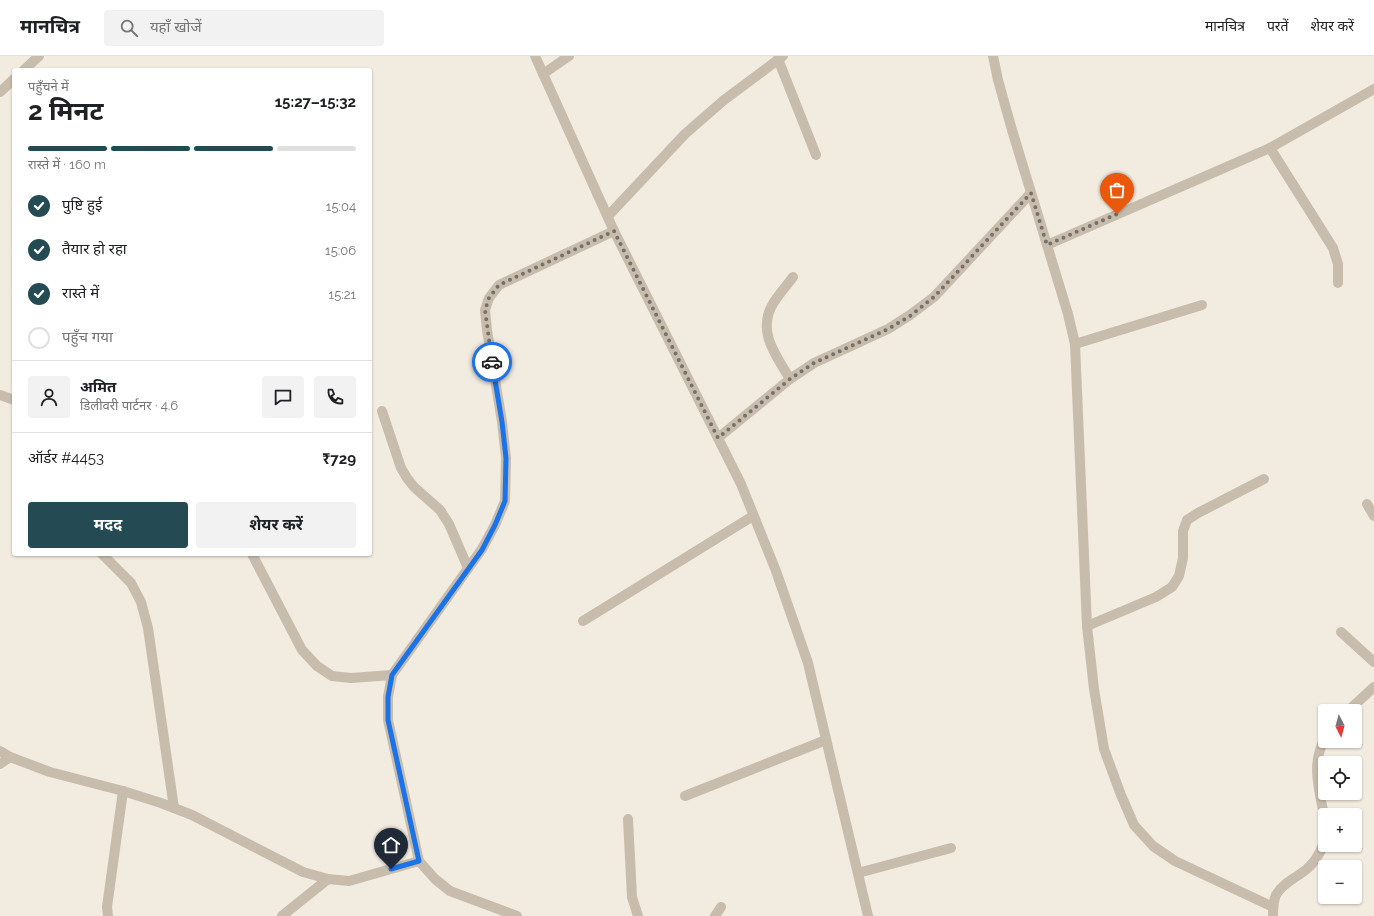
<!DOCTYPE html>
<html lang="hi">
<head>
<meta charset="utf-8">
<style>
	body { margin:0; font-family:Raleway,"Noto Sans Devanagari",sans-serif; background:#f2f2f2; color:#202124; height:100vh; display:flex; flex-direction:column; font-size:15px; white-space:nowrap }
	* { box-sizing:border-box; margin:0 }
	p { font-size:13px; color:#757577 }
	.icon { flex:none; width:22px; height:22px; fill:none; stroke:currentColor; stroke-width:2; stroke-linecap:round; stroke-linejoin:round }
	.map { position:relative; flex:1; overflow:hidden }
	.details { position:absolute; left:12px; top:12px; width:360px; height:488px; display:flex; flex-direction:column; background:#fff; border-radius:4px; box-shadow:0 1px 3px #0004 }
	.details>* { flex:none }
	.needle { width:26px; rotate:174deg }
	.controls { position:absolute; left:1318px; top:648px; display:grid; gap:8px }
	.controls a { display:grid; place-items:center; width:44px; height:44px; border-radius:4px; background:#fff; box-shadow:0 1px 3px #0004; font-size:20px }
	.pin { position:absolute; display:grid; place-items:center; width:34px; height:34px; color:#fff; margin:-41px -17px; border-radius:50% 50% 50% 0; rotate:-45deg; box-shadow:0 0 4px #0007 }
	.pin .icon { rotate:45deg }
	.courier { position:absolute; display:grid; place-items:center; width:40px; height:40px; margin:-20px; border:3px solid #1a73e8; border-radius:50%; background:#fff; color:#222; box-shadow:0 1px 5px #0007 }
	.overview em { font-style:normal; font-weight:700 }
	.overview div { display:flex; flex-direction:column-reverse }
	.overview { display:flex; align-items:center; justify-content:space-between; height:68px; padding:0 16px }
	h1 { font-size:26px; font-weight:700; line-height:30px }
	.bar { display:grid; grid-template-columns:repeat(4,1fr); gap:6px 4px; align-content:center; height:48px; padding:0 16px }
	.bar i { height:5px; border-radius:3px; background:#e0e0e0 }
	.bar .on { background:#244b54 }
	.bar p { grid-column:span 4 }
	.line { display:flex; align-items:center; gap:10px; padding:0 16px; border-top:1px solid #e0e0e0 }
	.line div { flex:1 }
	.round { display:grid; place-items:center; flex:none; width:42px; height:42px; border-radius:4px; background:#f2f2f2 }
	ol { padding:0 16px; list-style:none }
	li { display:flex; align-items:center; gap:12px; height:44px }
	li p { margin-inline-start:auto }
	li .icon { padding:4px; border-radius:50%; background:#244b54; color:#fff; stroke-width:4 }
	li:last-child { color:#757577 }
	li i { width:22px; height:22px; border:2px solid #e0e0e0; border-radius:50% }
	.cta { display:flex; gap:8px; margin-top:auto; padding:8px 16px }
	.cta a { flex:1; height:46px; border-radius:4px; background:#244b54; color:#fff; font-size:16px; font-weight:700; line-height:46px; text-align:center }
	.cta a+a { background:#f2f2f2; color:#202124 }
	header { display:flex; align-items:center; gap:24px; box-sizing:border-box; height:56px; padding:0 20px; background:#fff; border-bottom:1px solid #e0e0e0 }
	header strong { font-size:19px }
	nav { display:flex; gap:22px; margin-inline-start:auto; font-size:14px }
	.search { width:280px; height:36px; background:#f2f2f2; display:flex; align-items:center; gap:10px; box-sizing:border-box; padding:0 14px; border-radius:4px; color:#757577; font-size:15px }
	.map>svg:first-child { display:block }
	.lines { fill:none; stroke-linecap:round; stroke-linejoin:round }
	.minor { stroke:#c8bcad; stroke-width:10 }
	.done { stroke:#78716a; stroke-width:4; stroke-dasharray:0 7.2 }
	.route { stroke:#1a73e8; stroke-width:5 }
</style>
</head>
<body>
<header>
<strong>मानचित्र</strong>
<div class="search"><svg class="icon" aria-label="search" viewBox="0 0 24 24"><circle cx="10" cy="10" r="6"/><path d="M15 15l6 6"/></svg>यहाँ खोजें</div>
<nav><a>मानचित्र</a><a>परतें</a><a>शेयर करें</a></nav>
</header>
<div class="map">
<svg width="1374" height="860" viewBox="0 0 1374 860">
	<rect width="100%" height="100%" fill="#f1ebe0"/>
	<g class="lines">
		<g class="minor">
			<polyline points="535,0 614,175 741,428 776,515 808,607 868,860"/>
			<polyline points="993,0 998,24 1012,74 1068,258 1075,288 1087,570 1094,633 1104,693 1121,739 1134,769 1153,790 1175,805 1273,851"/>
			<polyline points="778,3 816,99"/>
			<polyline points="24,14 39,0"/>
			<polyline points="543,18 569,0"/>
			<polyline points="0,36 14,23"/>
			<polyline points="1270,92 1333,192 1338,208 1338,227"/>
			<polyline points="608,160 685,78 724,44 783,0"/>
			<polyline points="1047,189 1270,92 1374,33"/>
			<polyline points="1075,288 1202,249"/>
			<path d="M790,323c-15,-25 -34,-49 -16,-77 6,-9 13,-17 19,-25"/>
			<polyline points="0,339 14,344"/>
			<polyline points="382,355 401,412 407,422 414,431 440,454 449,468 468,512"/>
			<polyline points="718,382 790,323 814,307 888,273 910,259 934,241 1031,137"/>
			<polyline points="1367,448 1374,460"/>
			<polyline points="102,498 131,527 141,546 148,572 174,752"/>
			<polyline points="252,498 302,594 317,610 332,620 351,622 392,619"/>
			<polyline points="583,565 753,460"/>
			<polyline points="1087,570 1156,541 1172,531 1179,520 1183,502 1183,475 1187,464 1198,457 1264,423"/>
			<polyline points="1341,576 1374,606"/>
			<polyline points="1348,655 1374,631"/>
			<path d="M1325,682c-15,28 -5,53 0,83"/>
			<polyline points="0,695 10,701 50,716 123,735 161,747 192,759 303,816 328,823 349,825 419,805 435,823 450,835 517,860"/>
			<polyline points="0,708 10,701"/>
			<polyline points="685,740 826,684"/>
			<polyline points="628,763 632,841 638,860"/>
			<polyline points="419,805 388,664 388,641 392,619 482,493 495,469 505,445 506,402 502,366 487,274 485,254 489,242 499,229 614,175"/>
			<polyline points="858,817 951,792"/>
			<polyline points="108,860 107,851 123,735"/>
			<polyline points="282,860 328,823"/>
			<polyline points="715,860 721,851"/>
			<path d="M1273,860c0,-7 0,-15 3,-21 8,-14 23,-18 33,-28 9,-9 15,-21 16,-33"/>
		</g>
	</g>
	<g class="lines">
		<polyline class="done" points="492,306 485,254 489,242 499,229 614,175 718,382 790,323 814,307 888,273 910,260 934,241 1031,137 1047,189 1117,158"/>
		<polyline class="route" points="391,813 419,805 388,664 388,641 392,619 482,494 495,469 505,445 506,402 502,366 492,306"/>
	</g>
</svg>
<div class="controls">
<a><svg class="needle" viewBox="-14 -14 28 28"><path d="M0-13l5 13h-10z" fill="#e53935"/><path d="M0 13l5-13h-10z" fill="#757577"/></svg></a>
<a><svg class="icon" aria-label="locate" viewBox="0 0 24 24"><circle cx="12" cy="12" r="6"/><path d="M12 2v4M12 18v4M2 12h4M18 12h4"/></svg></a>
<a>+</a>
<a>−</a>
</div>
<div class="pin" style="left:1117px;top:158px;background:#ea580c"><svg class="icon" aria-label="bag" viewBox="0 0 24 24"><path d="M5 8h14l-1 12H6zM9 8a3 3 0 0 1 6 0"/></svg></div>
<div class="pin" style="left:391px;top:813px;background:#1f2937"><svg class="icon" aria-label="home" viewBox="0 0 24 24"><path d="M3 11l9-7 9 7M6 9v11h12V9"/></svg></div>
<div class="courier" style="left:492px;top:306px"><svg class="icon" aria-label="car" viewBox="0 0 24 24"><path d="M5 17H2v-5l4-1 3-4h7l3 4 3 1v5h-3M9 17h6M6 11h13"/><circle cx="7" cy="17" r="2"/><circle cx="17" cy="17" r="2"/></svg></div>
<section class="details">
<div class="overview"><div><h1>2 मिनट</h1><p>पहुँचने में</p></div><em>15:27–15:32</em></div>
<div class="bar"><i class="on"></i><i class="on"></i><i class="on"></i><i></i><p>रास्ते में · 160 m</p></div>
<ol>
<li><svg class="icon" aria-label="check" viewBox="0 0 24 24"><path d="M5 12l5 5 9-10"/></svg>पुष्टि हुई<p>15:04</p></li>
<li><svg class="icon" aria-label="check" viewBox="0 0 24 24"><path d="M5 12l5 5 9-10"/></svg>तैयार हो रहा<p>15:06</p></li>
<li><svg class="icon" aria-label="check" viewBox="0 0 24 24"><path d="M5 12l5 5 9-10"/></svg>रास्ते में<p>15:21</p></li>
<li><i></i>पहुँच गया</li>
</ol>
<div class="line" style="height:72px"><a class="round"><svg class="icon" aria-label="person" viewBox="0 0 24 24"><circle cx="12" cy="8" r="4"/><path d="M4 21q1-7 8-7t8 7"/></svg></a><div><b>अमित</b><p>डिलीवरी पार्टनर · 4.6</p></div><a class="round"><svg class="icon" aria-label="chat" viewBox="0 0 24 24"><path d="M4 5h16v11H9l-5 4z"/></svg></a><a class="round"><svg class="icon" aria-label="phone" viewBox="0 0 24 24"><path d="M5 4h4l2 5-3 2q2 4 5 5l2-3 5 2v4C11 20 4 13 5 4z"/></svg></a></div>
<div class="line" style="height:52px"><div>ऑर्डर #4453</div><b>₹729</b></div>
<div class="cta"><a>मदद</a><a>शेयर करें</a></div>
</section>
</div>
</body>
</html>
